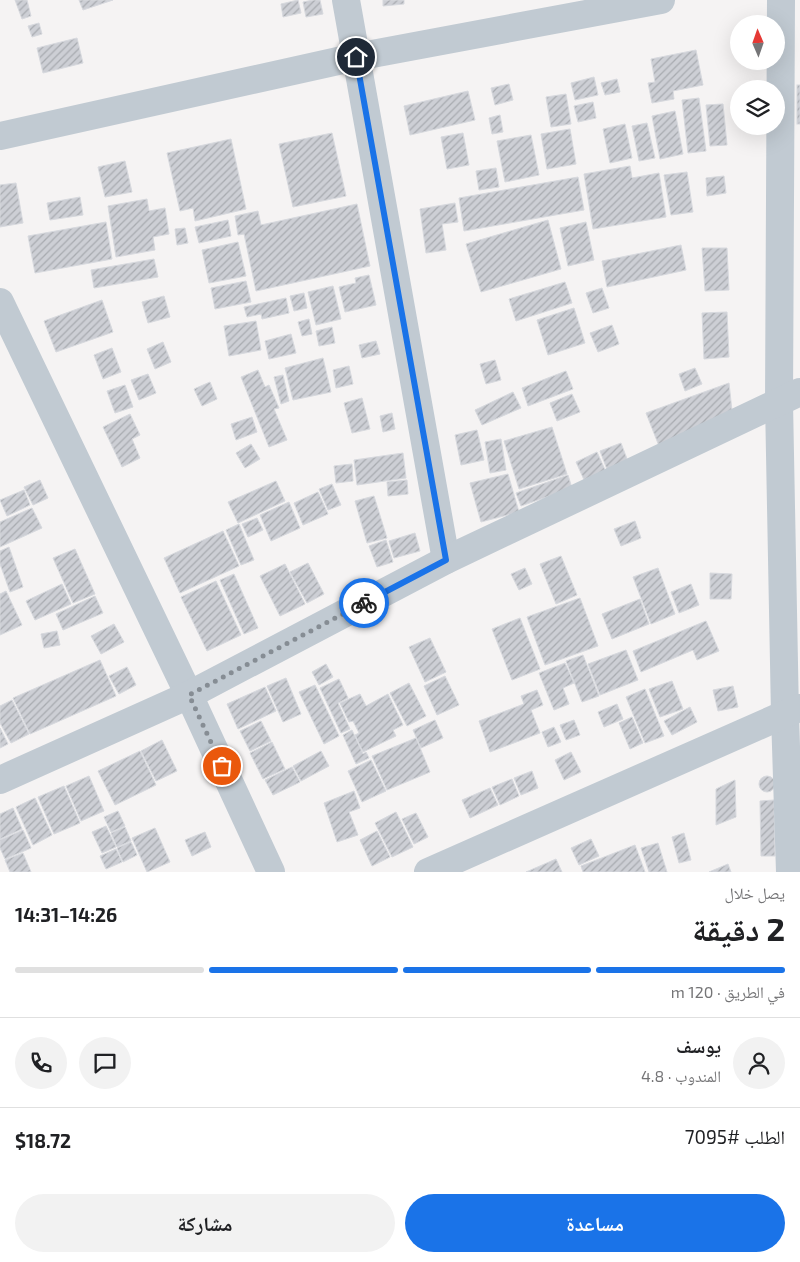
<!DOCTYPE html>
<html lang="ar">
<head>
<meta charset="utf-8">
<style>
	body { margin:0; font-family:"Exo 2","Noto Naskh Arabic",sans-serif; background:#f2f2f2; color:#202124; direction:rtl; height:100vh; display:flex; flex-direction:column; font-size:19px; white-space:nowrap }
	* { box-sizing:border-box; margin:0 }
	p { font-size:16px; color:#757577 }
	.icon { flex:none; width:28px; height:28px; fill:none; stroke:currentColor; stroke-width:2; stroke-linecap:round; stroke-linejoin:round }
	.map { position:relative; height:872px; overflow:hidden; direction:ltr }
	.panel { display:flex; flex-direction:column; background:#fff; flex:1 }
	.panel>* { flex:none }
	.needle { width:32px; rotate:358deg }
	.fabs { position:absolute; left:730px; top:15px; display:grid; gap:10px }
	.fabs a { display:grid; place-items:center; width:55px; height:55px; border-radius:50%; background:#fff; box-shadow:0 5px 20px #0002; font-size:25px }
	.pin { position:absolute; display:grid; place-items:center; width:42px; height:42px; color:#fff; margin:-21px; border:2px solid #fff; border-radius:50%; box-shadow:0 1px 5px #0007 }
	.courier { position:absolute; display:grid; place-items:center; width:50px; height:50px; margin:-25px; border:4px solid #1a73e8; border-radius:50%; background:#fff; color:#222; box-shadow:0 1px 6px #0007 }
	.summary em { font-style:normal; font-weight:700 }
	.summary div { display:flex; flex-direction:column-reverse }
	.summary { display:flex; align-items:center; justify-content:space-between; height:85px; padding:0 15px }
	h1 { font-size:32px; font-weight:700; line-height:38px }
	.bar { display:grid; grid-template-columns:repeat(4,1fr); gap:8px 5px; align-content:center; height:60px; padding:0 15px }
	.bar i { height:6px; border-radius:4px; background:#e0e0e0 }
	.bar .active { background:#1a73e8 }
	.bar p { grid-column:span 4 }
	.line { display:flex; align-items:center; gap:12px; padding:0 15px; border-top:1px solid #e0e0e0 }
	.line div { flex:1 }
	.round { display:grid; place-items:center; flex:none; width:52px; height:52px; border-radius:26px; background:#f2f2f2 }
	.action { display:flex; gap:10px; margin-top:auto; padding:10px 15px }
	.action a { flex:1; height:58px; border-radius:30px; background:#1a73e8; color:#fff; font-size:20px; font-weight:700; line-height:58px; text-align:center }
	.action a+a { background:#f2f2f2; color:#202124 }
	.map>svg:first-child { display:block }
	.building { fill:url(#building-hatch); stroke:#d7d9de }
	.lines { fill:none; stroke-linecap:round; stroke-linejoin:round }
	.minor { stroke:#c1cad2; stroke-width:28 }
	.done { stroke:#868d94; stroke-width:5; stroke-dasharray:0 9 }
	.route { stroke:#1a73e8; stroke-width:6 }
</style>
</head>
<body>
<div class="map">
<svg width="800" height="872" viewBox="0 0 800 872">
	<defs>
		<pattern id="building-hatch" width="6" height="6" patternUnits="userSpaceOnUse" patternTransform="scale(1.25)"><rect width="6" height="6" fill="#cdcfd5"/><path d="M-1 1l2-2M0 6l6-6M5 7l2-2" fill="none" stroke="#a8abb0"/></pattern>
	</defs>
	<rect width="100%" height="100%" fill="#f5f3f3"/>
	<g class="building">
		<polygon points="15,0 27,0 31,16 22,19"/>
		<polygon points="79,0 113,0 83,10"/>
		<polygon points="298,0 301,13 283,17 281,4"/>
		<polygon points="313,0 320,0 323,14 306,17 303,2"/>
		<polygon points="383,0 404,0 404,4 383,6"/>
		<polygon points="39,23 42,34 32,37 28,26"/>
		<polygon points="77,38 83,63 43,73 37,48"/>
		<polygon points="696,50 703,85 673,91 674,99 652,103 648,83 655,82 651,59"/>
		<polygon points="594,77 598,95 575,100 571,83"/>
		<polygon points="617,79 620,92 605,95 601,83"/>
		<polygon points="509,84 513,100 495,105 491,88"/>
		<rect x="797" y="85" width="3" height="39"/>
		<polygon points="468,91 475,120 410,135 404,106"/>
		<polygon points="566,94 571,124 551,127 546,97"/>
		<polygon points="699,98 706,151 688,153 682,100"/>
		<polygon points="593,102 596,118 578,122 574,106"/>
		<polygon points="723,104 727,145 710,146 706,105"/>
		<polygon points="675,111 683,154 660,159 652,116"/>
		<polygon points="500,115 503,132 492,134 489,118"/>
		<polygon points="647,123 655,158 639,161 632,126"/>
		<polygon points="625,124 632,158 610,163 603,129"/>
		<polygon points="570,129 576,164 547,169 541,134"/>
		<polygon points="332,133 346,196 293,207 279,144"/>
		<polygon points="463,133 469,165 447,169 441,137"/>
		<polygon points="531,135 539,175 505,182 497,141"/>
		<polygon points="231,139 246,209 195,221 193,208 180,211 167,153"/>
		<polygon points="125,161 132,192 105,197 98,167"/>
		<polygon points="630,166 632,178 659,173 666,217 593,229 584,174"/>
		<polygon points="496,168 499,187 479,190 476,171"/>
		<polygon points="687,172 693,212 671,215 664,175"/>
		<polygon points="724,176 726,193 707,196 706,178"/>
		<polygon points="578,177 584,210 464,231 459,198"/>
		<polygon points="16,183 23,223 0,227 0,185"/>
		<polygon points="80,197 83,215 50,220 47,203"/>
		<polygon points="147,199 149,211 165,208 169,234 153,237 155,250 116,257 108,206"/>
		<polygon points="455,203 458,222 442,224 446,250 426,253 420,209"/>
		<polygon points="357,204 370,266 256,291 244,234 238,235 235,216 258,211 261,225"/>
		<polygon points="228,220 231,236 199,243 195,227"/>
		<polygon points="548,220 561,269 481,292 466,244"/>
		<polygon points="106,222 112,259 35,273 28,236"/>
		<polygon points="586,222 594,260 568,266 560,228"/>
		<polygon points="185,228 188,243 177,245 175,229"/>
		<polygon points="238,242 246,276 209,283 202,250"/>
		<polygon points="681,245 686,270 607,287 602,261"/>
		<polygon points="702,248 727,248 729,290 705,291"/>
		<polygon points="154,259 158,277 94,288 91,270"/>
		<polygon points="369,275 376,305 345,312 339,287 356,283 355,278"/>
		<polygon points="246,281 251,302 215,309 211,288"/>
		<polygon points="565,282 572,303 516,321 509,299"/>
		<polygon points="333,286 341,319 316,325 308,292"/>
		<polygon points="602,288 609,308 593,313 586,293"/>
		<polygon points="304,293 307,308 294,311 290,296"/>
		<polygon points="164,296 170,317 148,323 142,302"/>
		<polygon points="286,298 289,313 262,319 261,314 247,317 244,307"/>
		<polygon points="102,300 113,332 56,352 44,321"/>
		<polygon points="574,308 585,343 548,355 537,320"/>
		<polygon points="727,312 729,357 704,359 702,313"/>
		<polygon points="309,319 312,334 302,336 298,322"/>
		<polygon points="256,321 261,350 229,356 224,326"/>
		<polygon points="612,325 619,344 598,352 590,333"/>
		<polygon points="332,327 335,343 319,346 316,331"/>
		<polygon points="291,334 296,353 269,359 265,341"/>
		<polygon points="376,341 380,354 362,358 359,345"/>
		<polygon points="163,342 171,362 155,369 147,349"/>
		<polygon points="112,348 121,372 103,379 94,355"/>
		<polygon points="323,358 331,392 293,400 285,368"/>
		<polygon points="495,360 501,380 486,384 480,364"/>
		<polygon points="349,366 353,384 336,388 333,370"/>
		<polygon points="695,368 702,384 685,391 679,374"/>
		<polygon points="258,370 265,387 269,385 279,408 274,409 287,440 269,447 241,377"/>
		<polygon points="566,371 573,389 528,406 522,388"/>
		<polygon points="148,374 156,393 139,400 131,380"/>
		<polygon points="283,375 289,401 281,404 274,377"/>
		<polygon points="210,382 217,399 202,406 194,389"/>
		<polygon points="729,383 732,411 659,446 646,413"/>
		<polygon points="125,385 133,407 115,413 107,391"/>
		<polygon points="513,392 521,408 482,425 475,410"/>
		<polygon points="572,394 580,412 557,421 550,403"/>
		<polygon points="362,398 370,429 352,433 344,403"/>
		<polygon points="392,413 395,429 383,432 380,416"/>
		<polygon points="130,414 140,435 132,439 140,458 122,467 103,427"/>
		<polygon points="252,417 257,432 236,440 231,424"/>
		<polygon points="552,427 567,474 519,489 504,441"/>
		<polygon points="477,430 484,460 461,465 455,435"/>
		<polygon points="501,439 506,470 490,473 485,442"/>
		<polygon points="621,443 629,464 608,472 600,451"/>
		<polygon points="251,444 260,459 245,468 236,453"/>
		<polygon points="597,452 606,472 585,482 576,462"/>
		<polygon points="403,453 406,478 357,485 354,460"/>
		<polygon points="352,464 353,481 336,483 334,466"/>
		<polygon points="508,474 519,512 481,522 470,483"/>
		<polygon points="568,475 572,488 521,506 516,493"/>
		<polygon points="40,480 48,498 33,505 24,487"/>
		<polygon points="407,480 408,494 388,496 387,482"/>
		<polygon points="276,481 285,501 238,523 228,502"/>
		<polygon points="332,484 341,505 328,510 319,489"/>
		<polygon points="24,490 30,505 7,516 0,500"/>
		<polygon points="318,492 328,514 303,525 294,503"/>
		<polygon points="374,496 387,538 367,543 355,501"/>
		<polygon points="289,502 300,528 271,541 260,515"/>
		<polygon points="32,508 42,528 0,547 0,522"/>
		<polygon points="257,518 263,530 248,537 242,524"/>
		<polygon points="635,521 641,538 621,546 614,529"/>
		<polygon points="239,524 254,560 241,565 226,530"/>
		<polygon points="223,531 239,566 180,593 164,558"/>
		<polygon points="415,533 420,551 394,558 389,541"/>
		<polygon points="386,540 393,562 377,567 369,546"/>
		<polygon points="9,547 23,587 10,592 0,564 0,551"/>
		<polygon points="75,549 95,594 73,603 53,558"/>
		<polygon points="561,556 577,595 556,604 540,564"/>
		<polygon points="308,563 324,594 307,603 290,572"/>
		<polygon points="285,564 305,604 280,616 260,576"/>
		<polygon points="525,568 532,584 519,590 511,574"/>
		<polygon points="658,568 675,614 651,624 633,577"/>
		<polygon points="710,573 732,574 731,599 710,599"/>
		<polygon points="234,574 258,628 244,634 220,580"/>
		<polygon points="216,581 241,635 207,651 181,597"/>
		<polygon points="62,584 71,604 35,620 26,601"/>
		<polygon points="691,584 699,605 679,613 671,592"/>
		<polygon points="6,591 22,625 0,635 0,594"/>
		<polygon points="95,596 103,613 63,630 56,614"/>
		<polygon points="580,598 598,646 545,665 527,617"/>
		<polygon points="640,599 649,624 612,639 602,614"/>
		<polygon points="520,618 540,669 512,680 492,629"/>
		<polygon points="706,621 719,651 697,660 693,650 641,672 633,651"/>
		<polygon points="114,624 124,642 101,654 91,636"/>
		<polygon points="57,631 60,645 44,648 41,634"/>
		<polygon points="430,638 446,672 425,682 409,647"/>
		<polygon points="626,650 638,680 600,695 588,664"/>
		<polygon points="583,655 599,696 582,702 566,661"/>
		<polygon points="100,660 116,696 30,734 13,698"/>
		<polygon points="565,663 574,683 563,688 569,704 554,710 539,673"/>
		<polygon points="326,664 333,677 319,685 312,672"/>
		<polygon points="127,667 136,685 119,694 109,676"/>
		<polygon points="445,676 459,705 437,715 424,686"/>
		<polygon points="286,678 301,714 283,722 267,686"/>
		<polygon points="339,679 348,698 338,703 350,729 341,733 320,688"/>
		<polygon points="672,681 683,709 660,717 649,689"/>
		<polygon points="409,683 426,716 407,726 390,693"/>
		<polygon points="315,685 339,736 324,744 299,692"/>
		<polygon points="733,686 738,707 718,711 713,690"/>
		<polygon points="265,687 276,711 238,729 227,704"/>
		<polygon points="645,689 664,736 645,743 626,697"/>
		<polygon points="537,690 543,705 531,710 540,733 490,752 479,721 524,704 521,696"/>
		<polygon points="360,694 366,706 388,694 403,725 393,730 396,736 363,752 355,735 359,733 353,721 349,722 340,703"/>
		<polygon points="12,700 29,734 11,743 0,723 0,706"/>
		<polygon points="617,704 623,719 604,727 598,712"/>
		<polygon points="690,707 697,722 672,735 664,721"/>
		<polygon points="632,717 643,743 630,749 619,723"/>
		<polygon points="435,720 443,738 421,748 413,730"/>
		<polygon points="574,720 580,735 566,740 560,725"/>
		<polygon points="261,721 271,741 250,751 240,731"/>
		<polygon points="554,727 561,742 548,747 542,732"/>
		<polygon points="0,728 8,744 0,748"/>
		<polygon points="352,730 363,754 366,752 369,758 356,764 343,735"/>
		<polygon points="416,738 430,772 387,790 372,756"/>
		<polygon points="162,740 177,771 156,781 141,751"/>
		<polygon points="272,742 285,769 263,779 250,753"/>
		<polygon points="140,751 156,785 115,805 98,771"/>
		<polygon points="321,751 329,766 301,781 293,766"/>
		<polygon points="571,752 581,772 564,780 555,760"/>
		<polygon points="371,760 386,791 362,802 348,771"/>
		<polygon points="292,767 300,782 273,795 265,780"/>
		<polygon points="532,771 538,788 521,795 514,778"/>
		<polygon points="89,776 104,811 81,821 66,786"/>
		<circle cx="767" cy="784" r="8"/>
		<polygon points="512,779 519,796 500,805 492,787"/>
		<polygon points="735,780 736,817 716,825 716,789"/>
		<polygon points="64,786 80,823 54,834 38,797"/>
		<polygon points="490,788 498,805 470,818 462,800"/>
		<polygon points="354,791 360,808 349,812 358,835 337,842 324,803"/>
		<polygon points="35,798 52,835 33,845 16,807"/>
		<polygon points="774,800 775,856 761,856 760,801"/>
		<polygon points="13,808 22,829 0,839 0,814"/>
		<polygon points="118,811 125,826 111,832 104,817"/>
		<polygon points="396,812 413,847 392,857 375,823"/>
		<polygon points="416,813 428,837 414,844 402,819"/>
		<polygon points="106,826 116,847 102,853 92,832"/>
		<polygon points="125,827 131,841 117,847 111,833"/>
		<polygon points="155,828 170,862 147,872 132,838"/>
		<polygon points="23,830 31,848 5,859 0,848 0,840"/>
		<polygon points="377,831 390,857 372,866 360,840"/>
		<polygon points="205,832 211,847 192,856 185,840"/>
		<polygon points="684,833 691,860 679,863 672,837"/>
		<polygon points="591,839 599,856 579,865 571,848"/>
		<polygon points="131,842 137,855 123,862 117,848"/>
		<polygon points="658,843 667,872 649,872 641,848"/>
		<polygon points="635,845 645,872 583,872 581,866"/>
		<polygon points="116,849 122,862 106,869 100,856"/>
		<polygon points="23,853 31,872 10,872 5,860"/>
		<polygon points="556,859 562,872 526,872"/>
		<polygon points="728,864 731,872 709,872"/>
	</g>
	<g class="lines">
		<g class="minor">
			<polyline points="346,0 446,560"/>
			<polyline points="781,0 779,402 785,715 790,872"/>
			<polyline points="0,136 356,57 661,0"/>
			<polyline points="0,302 189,695 271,872"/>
			<polyline points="0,780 189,695 446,560 800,392"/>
			<polyline points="428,872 799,708"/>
		</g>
	</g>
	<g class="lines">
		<polyline class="done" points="222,766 189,695 364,603"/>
		<polyline class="route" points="356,57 446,560 364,603"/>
	</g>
</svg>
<div class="fabs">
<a><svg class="needle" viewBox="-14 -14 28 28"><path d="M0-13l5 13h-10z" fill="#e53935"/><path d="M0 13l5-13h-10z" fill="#757577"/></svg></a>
<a><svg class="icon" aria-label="layers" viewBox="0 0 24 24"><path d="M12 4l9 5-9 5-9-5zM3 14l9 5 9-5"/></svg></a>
</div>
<div class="pin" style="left:222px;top:766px;background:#ea580c"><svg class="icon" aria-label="bag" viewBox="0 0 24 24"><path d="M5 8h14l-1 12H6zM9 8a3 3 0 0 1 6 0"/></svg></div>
<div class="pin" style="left:356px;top:57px;background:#1f2937"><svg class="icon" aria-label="home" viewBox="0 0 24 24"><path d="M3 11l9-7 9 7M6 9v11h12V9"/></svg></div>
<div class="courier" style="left:364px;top:603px"><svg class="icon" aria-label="bike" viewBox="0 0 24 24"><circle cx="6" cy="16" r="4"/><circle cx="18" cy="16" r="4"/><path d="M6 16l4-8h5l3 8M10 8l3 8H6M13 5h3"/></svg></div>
</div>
<section class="panel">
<div class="summary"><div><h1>2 دقيقة</h1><p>يصل خلال</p></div><em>14:26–14:31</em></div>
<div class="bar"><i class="active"></i><i class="active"></i><i class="active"></i><i></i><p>في الطريق · 120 m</p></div>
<div class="line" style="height:90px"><a class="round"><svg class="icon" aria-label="person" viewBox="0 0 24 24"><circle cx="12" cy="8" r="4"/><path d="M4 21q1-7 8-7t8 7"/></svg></a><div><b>يوسف</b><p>المندوب · 4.8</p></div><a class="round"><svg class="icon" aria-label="chat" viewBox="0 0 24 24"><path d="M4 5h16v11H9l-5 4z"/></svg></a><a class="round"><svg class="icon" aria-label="phone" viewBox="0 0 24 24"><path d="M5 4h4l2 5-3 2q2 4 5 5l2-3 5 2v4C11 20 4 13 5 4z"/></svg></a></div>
<div class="line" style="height:65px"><div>الطلب #7095</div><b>$18.72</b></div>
<div class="action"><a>مساعدة</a><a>مشاركة</a></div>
</section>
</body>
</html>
